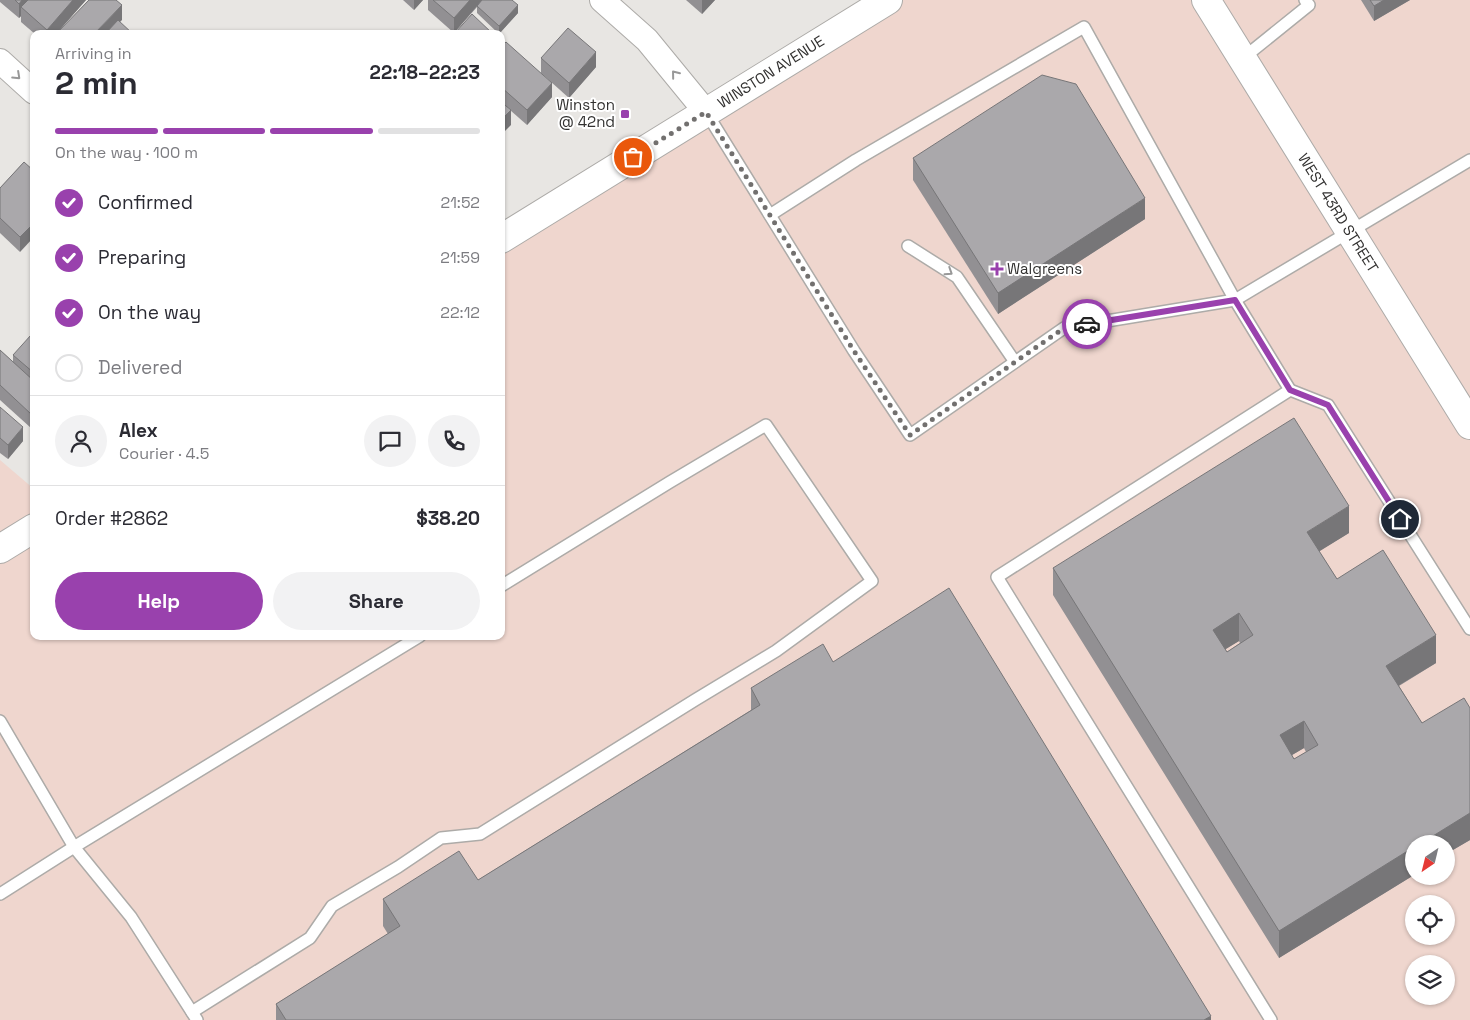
<!DOCTYPE html>
<html lang="en">
<head>
<meta charset="utf-8">
<style>
	body { margin:0; font-family:"Space Grotesk",sans-serif; background:#f2f2f3; color:#2b2b33; height:100vh; display:flex; flex-direction:column; font-size:19px; white-space:nowrap }
	* { box-sizing:border-box; margin:0 }
	p { font-size:16px; color:#7c7c81 }
	.icon { flex:none; width:28px; height:28px; fill:none; stroke:currentColor; stroke-width:2; stroke-linecap:round; stroke-linejoin:round }
	.map { position:relative; flex:1; overflow:hidden }
	.drawer { position:absolute; left:30px; top:30px; width:475px; height:610px; display:flex; flex-direction:column; background:#fff; border-radius:10px; box-shadow:0 1px 4px #0004 }
	.drawer>* { flex:none }
	.needle { width:32px; rotate:215deg }
	.buttons { position:absolute; left:1405px; top:835px; display:grid; gap:10px }
	.buttons a { display:grid; place-items:center; width:50px; height:50px; border-radius:50%; background:#fff; box-shadow:0 1px 4px #0004; font-size:25px }
	.pin { position:absolute; display:grid; place-items:center; width:42px; height:42px; color:#fff; margin:-21px; border:2px solid #fff; border-radius:50%; box-shadow:0 1px 5px #0007 }
	.courier { position:absolute; display:grid; place-items:center; width:50px; height:50px; margin:-25px; border:4px solid #9941ad; border-radius:50%; background:#fff; color:#222; box-shadow:0 1px 6px #0007 }
	.headline em { font-style:normal; font-weight:800 }
	.headline div { display:flex; flex-direction:column-reverse }
	.headline { display:flex; align-items:center; justify-content:space-between; height:85px; padding:0 25px }
	h1 { font-size:32px; font-weight:800; line-height:38px }
	.bar { display:grid; grid-template-columns:repeat(4,1fr); gap:8px 5px; align-content:center; height:60px; padding:0 25px }
	.bar i { height:6px; border-radius:4px; background:#e1e1e2 }
	.bar .current { background:#9941ad }
	.bar p { grid-column:span 4 }
	.line { display:flex; align-items:center; gap:12px; padding:0 25px; border-top:1px solid #e1e1e2 }
	.line div { flex:1 }
	.round { display:grid; place-items:center; flex:none; width:52px; height:52px; border-radius:26px; background:#f2f2f3 }
	ol { padding:0 25px; list-style:none }
	li { display:flex; align-items:center; gap:15px; height:55px }
	li p { margin-inline-start:auto }
	li .icon { padding:5px; border-radius:50%; background:#9941ad; color:#fff; stroke-width:4 }
	li:last-child { color:#7c7c81 }
	li i { width:28px; height:28px; border:2px solid #e1e1e2; border-radius:50% }
	.primary-button { display:flex; gap:10px; margin-top:auto; padding:10px 25px }
	.primary-button a { flex:1; height:58px; border-radius:30px; background:#9941ad; color:#fff; font-size:20px; font-weight:800; line-height:58px; text-align:center }
	.primary-button a+a { background:#f2f2f3; color:#2b2b33 }
	.map>svg:first-child { display:block }
	.commercial { fill:#efd6ce; fill-rule:evenodd }
	.lines { fill:none; stroke-linecap:round; stroke-linejoin:round }
	.lane-casing { stroke:#adaba8; stroke-width:14 }
	.street-casing { stroke:#adaba8; stroke-width:26 }
	.secondary-casing { stroke:#adaba8; stroke-width:30 }
	.lane { stroke:#fff; stroke-width:11 }
	.street { stroke:#fff; stroke-width:24 }
	.secondary { stroke:#fff; stroke-width:28 }
	.wall { fill:#929093; fill-rule:evenodd }
	.shaded-wall { fill:#777678 }
	.building { fill:#aaa8ab; stroke:#777678; fill-rule:evenodd }
	.oneway { stroke:#989898 }
	.done { stroke:#72706f; stroke-width:5; stroke-dasharray:0 9 }
	.route { stroke:#9941ad; stroke-width:6 }
	.poi-dot { fill:#9941ad; stroke:#fff; stroke-width:2 }
	.labels { text-anchor:middle; stroke-width:4; stroke-linejoin:round; paint-order:stroke }
	.street-label { font-size:15px; fill:#323130; stroke:#fff }
	.poi-label { font-size:15px; fill:#323130; stroke:#fff; text-anchor:end }
</style>
</head>
<body>
<div class="map">
<svg width="1470" height="1020" viewBox="0 0 1470 1020">
	<rect width="100%" height="100%" fill="#e8e6e3"/>
	<path class="commercial" d="M888,0h582v1020h-1470v-560l34,29v147h467v-397zM1414,844h32v32h-32zM1414,904h32v32h-32zM1414,964h32v32h-32z"/>
	<g class="lines">
		<g class="lane-casing">
			<g id="lane">
				<polyline points="1242,59 1309,5 1305,0"/>
				<polyline points="706,112 854,351 910,435 1064,328 1235,300 1470,160"/>
				<polyline points="770,215 856,160 1084,27 1235,300 1290,390 1328,405 1470,629"/>
				<polyline points="908,246 957,277 1015,362"/>
				<polyline points="0,721 74,847 131,917 197,1020"/>
				<polyline points="0,894 74,847 420,636"/>
				<polyline points="192,1012 310,938 332,906 398,867 441,838 480,834 695,700 776,651 872,581 766,425 670,482 501,586"/>
				<polyline points="1271,1020 997,577 1290,390"/>
			</g>
		</g>
		<g class="street-casing">
			<g id="street">
				<polyline points="602,0 647,40 706,112"/>
				<polyline points="0,61 34,92"/>
			</g>
		</g>
		<g class="secondary-casing">
			<g id="secondary">
				<polyline points="1206,0 1470,425"/>
				<polyline points="501,239 888,0"/>
				<polyline points="0,549 34,528"/>
			</g>
		</g>
		<use href="#lane" class="lane"/>
		<use href="#street" class="street"/>
		<use href="#secondary" class="secondary"/>
	</g>
	<g class="wall">
		<polygon points="0,0 86,0 56,34 35,34 21,22 21,16 19,18 0,2"/>
		<polygon points="403,0 423,0 414,10"/>
		<polygon points="428,0 512,0 518,13 499,34 477,13 477,7 454,33 428,10"/>
		<polygon points="686,0 715,0 702,14"/>
		<polygon points="1361,0 1410,0 1374,21"/>
		<polygon points="501,47 552,97 527,125 501,102"/>
		<polygon points="541,58 596,67 569,98 541,73"/>
		<polygon points="913,158 1145,219 998,314 913,180"/>
		<polygon points="24,162 20,252 0,233 0,188"/>
		<polygon points="34,337 34,425 31,428 0,400 0,350 13,362 13,355"/>
		<polygon points="0,407 23,441 8,459 0,453"/>
		<path d="M1349,533l-30,18 18,28 99,84 -37,23 23,37 48,-15v132l-24,14v-10h-32v31l-135,83 -226,-363v-27zM1239,641l1,2 -13,9 -2,-3zM1304,748l2,4 -12,7 -2,-4z"/>
		<polygon points="833,662 1211,1020 276,1020 276,1004 388,934 383,926 383,899 478,880 751,710 751,688"/>
	</g>
	<g class="shaded-wall">
		<polygon points="22,0 35,0 21,7 21,16 19,18 19,4"/>
		<polygon points="73,0 86,0 56,34 47,34 47,30"/>
		<polygon points="414,0 423,0 414,10"/>
		<polygon points="470,0 482,0 454,33 454,18"/>
		<polygon points="702,0 715,0 702,14"/>
		<polygon points="1384,0 1410,0 1374,21 1374,6"/>
		<polygon points="122,5 122,20 108,34 94,34"/>
		<polygon points="518,5 518,13 499,34 499,26"/>
		<polygon points="596,52 596,67 569,98 569,83"/>
		<polygon points="552,83 552,97 527,125 527,110"/>
		<polygon points="511,110 511,125 501,135 501,120"/>
		<polygon points="1145,198 1145,219 998,314 998,293"/>
		<polygon points="34,223 34,237 20,252 20,237"/>
		<polygon points="34,411 34,425 31,428 31,414"/>
		<polygon points="23,427 23,441 8,459 8,445"/>
		<polygon points="1349,506 1349,533 1307,559 1307,532"/>
		<polygon points="1239,613 1239,641 1213,657 1213,630"/>
		<polygon points="1436,635 1436,663 1386,693 1386,666"/>
		<polygon points="1304,721 1304,748 1280,762 1280,735"/>
		<polygon points="1470,813 1470,840 1446,854 1446,844 1420,844"/>
		<polygon points="1414,847 1414,875 1279,958 1279,931"/>
		<polygon points="1211,1016 1211,1020 1204,1020"/>
	</g>
	<g class="building">
		<polygon points="15,0 22,0 19,4"/>
		<polygon points="28,0 73,0 47,30 21,7"/>
		<polygon points="89,0 116,0 122,5 94,34 56,34"/>
		<polygon points="433,0 470,0 454,18"/>
		<polygon points="482,0 512,0 518,5 499,26 477,6"/>
		<polygon points="1370,0 1384,0 1374,6"/>
		<polygon points="472,14 493,34 454,34"/>
		<polygon points="118,20 133,34 105,34"/>
		<polygon points="568,28 596,52 569,83 541,58"/>
		<polygon points="506,42 552,83 527,110 501,87 501,47"/>
		<polygon points="1042,75 1076,84 1145,198 998,293 913,158"/>
		<polygon points="501,102 511,110 501,120"/>
		<polygon points="24,162 34,171 34,223 20,237 0,218 0,188"/>
		<polygon points="31,335 34,337 34,373 13,355"/>
		<polygon points="0,350 34,381 34,411 31,414 0,385"/>
		<polygon points="0,407 23,427 8,445 0,438"/>
		<path d="M1294,418l55,88 -42,26 30,47 46,-29 53,85 -50,31 36,57 42,-25 6,10v105l-50,31h-6v3l-135,84 -226,-363zM1239,613l14,22 -26,17 -14,-22zM1304,721l14,24 -24,14 -14,-24z"/>
		<polygon points="949,588 1211,1016 1204,1020 286,1020 276,1004 400,926 383,899 459,851 478,880 760,705 751,688 823,644 833,662"/>
	</g>
	<defs><path id="oneway-chevron" d="M-2-3.5L2.5 0L-2 3.5" fill="none" stroke-width="1.6" stroke-linecap="round" stroke-linejoin="round" transform="scale(1.25)"/></defs>
	<g class="oneway">
		<use href="#oneway-chevron" transform="translate(675 74) rotate(-129)"/>
		<use href="#oneway-chevron" transform="translate(17 76) rotate(43)"/>
		<use href="#oneway-chevron" transform="translate(949 272) rotate(33)"/>
	</g>
	<g class="lines">
		<polyline class="done" points="633,157 706,112 854,351 910,435 1064,328 1087,324"/>
		<polyline class="route" points="1087,324 1235,300 1290,390 1328,405 1400,519"/>
	</g>
	<g class="poi-dot">
		<rect x="620" y="109" width="10" height="10" rx="2.5"/>
		<path d="M994.5 261.5h5v5h5v5h-5v5h-5v-5h-5v-5h5z"/>
	</g>
	<g class="labels">
		<g class="street-label">
			<text transform="translate(771 72) rotate(-32)" y="5">WINSTON AVENUE</text>
			<text transform="translate(1338 213) rotate(58)" y="5">WEST 43RD STREET</text>
		</g>
		<g class="poi-label">
			<text x="615" y="110">Winston<tspan x="615" dy="17">@ 42nd</tspan></text>
			<text x="1007" y="274" text-anchor="start">Walgreens</text>
		</g>
	</g>
</svg>
<div class="buttons">
<a><svg class="needle" viewBox="-14 -14 28 28"><path d="M0-13l5 13h-10z" fill="#e53935"/><path d="M0 13l5-13h-10z" fill="#7c7c81"/></svg></a>
<a><svg class="icon" aria-label="locate" viewBox="0 0 24 24"><circle cx="12" cy="12" r="6"/><path d="M12 2v4M12 18v4M2 12h4M18 12h4"/></svg></a>
<a><svg class="icon" aria-label="layers" viewBox="0 0 24 24"><path d="M12 4l9 5-9 5-9-5zM3 14l9 5 9-5"/></svg></a>
</div>
<div class="pin" style="left:633px;top:157px;background:#ea580c"><svg class="icon" aria-label="bag" viewBox="0 0 24 24"><path d="M5 8h14l-1 12H6zM9 8a3 3 0 0 1 6 0"/></svg></div>
<div class="pin" style="left:1400px;top:519px;background:#1f2937"><svg class="icon" aria-label="home" viewBox="0 0 24 24"><path d="M3 11l9-7 9 7M6 9v11h12V9"/></svg></div>
<div class="courier" style="left:1087px;top:324px"><svg class="icon" aria-label="car" viewBox="0 0 24 24"><path d="M5 17H2v-5l4-1 3-4h7l3 4 3 1v5h-3M9 17h6M6 11h13"/><circle cx="7" cy="17" r="2"/><circle cx="17" cy="17" r="2"/></svg></div>
<section class="drawer">
<div class="headline"><div><h1>2 min</h1><p>Arriving in</p></div><em>22:18–22:23</em></div>
<div class="bar"><i class="current"></i><i class="current"></i><i class="current"></i><i></i><p>On the way · 100 m</p></div>
<ol>
<li><svg class="icon" aria-label="check" viewBox="0 0 24 24"><path d="M5 12l5 5 9-10"/></svg>Confirmed<p>21:52</p></li>
<li><svg class="icon" aria-label="check" viewBox="0 0 24 24"><path d="M5 12l5 5 9-10"/></svg>Preparing<p>21:59</p></li>
<li><svg class="icon" aria-label="check" viewBox="0 0 24 24"><path d="M5 12l5 5 9-10"/></svg>On the way<p>22:12</p></li>
<li><i></i>Delivered</li>
</ol>
<div class="line" style="height:90px"><a class="round"><svg class="icon" aria-label="person" viewBox="0 0 24 24"><circle cx="12" cy="8" r="4"/><path d="M4 21q1-7 8-7t8 7"/></svg></a><div><b>Alex</b><p>Courier · 4.5</p></div><a class="round"><svg class="icon" aria-label="chat" viewBox="0 0 24 24"><path d="M4 5h16v11H9l-5 4z"/></svg></a><a class="round"><svg class="icon" aria-label="phone" viewBox="0 0 24 24"><path d="M5 4h4l2 5-3 2q2 4 5 5l2-3 5 2v4C11 20 4 13 5 4z"/></svg></a></div>
<div class="line" style="height:65px"><div>Order #2862</div><b>$38.20</b></div>
<div class="primary-button"><a>Help</a><a>Share</a></div>
</section>
</div>
</body>
</html>
